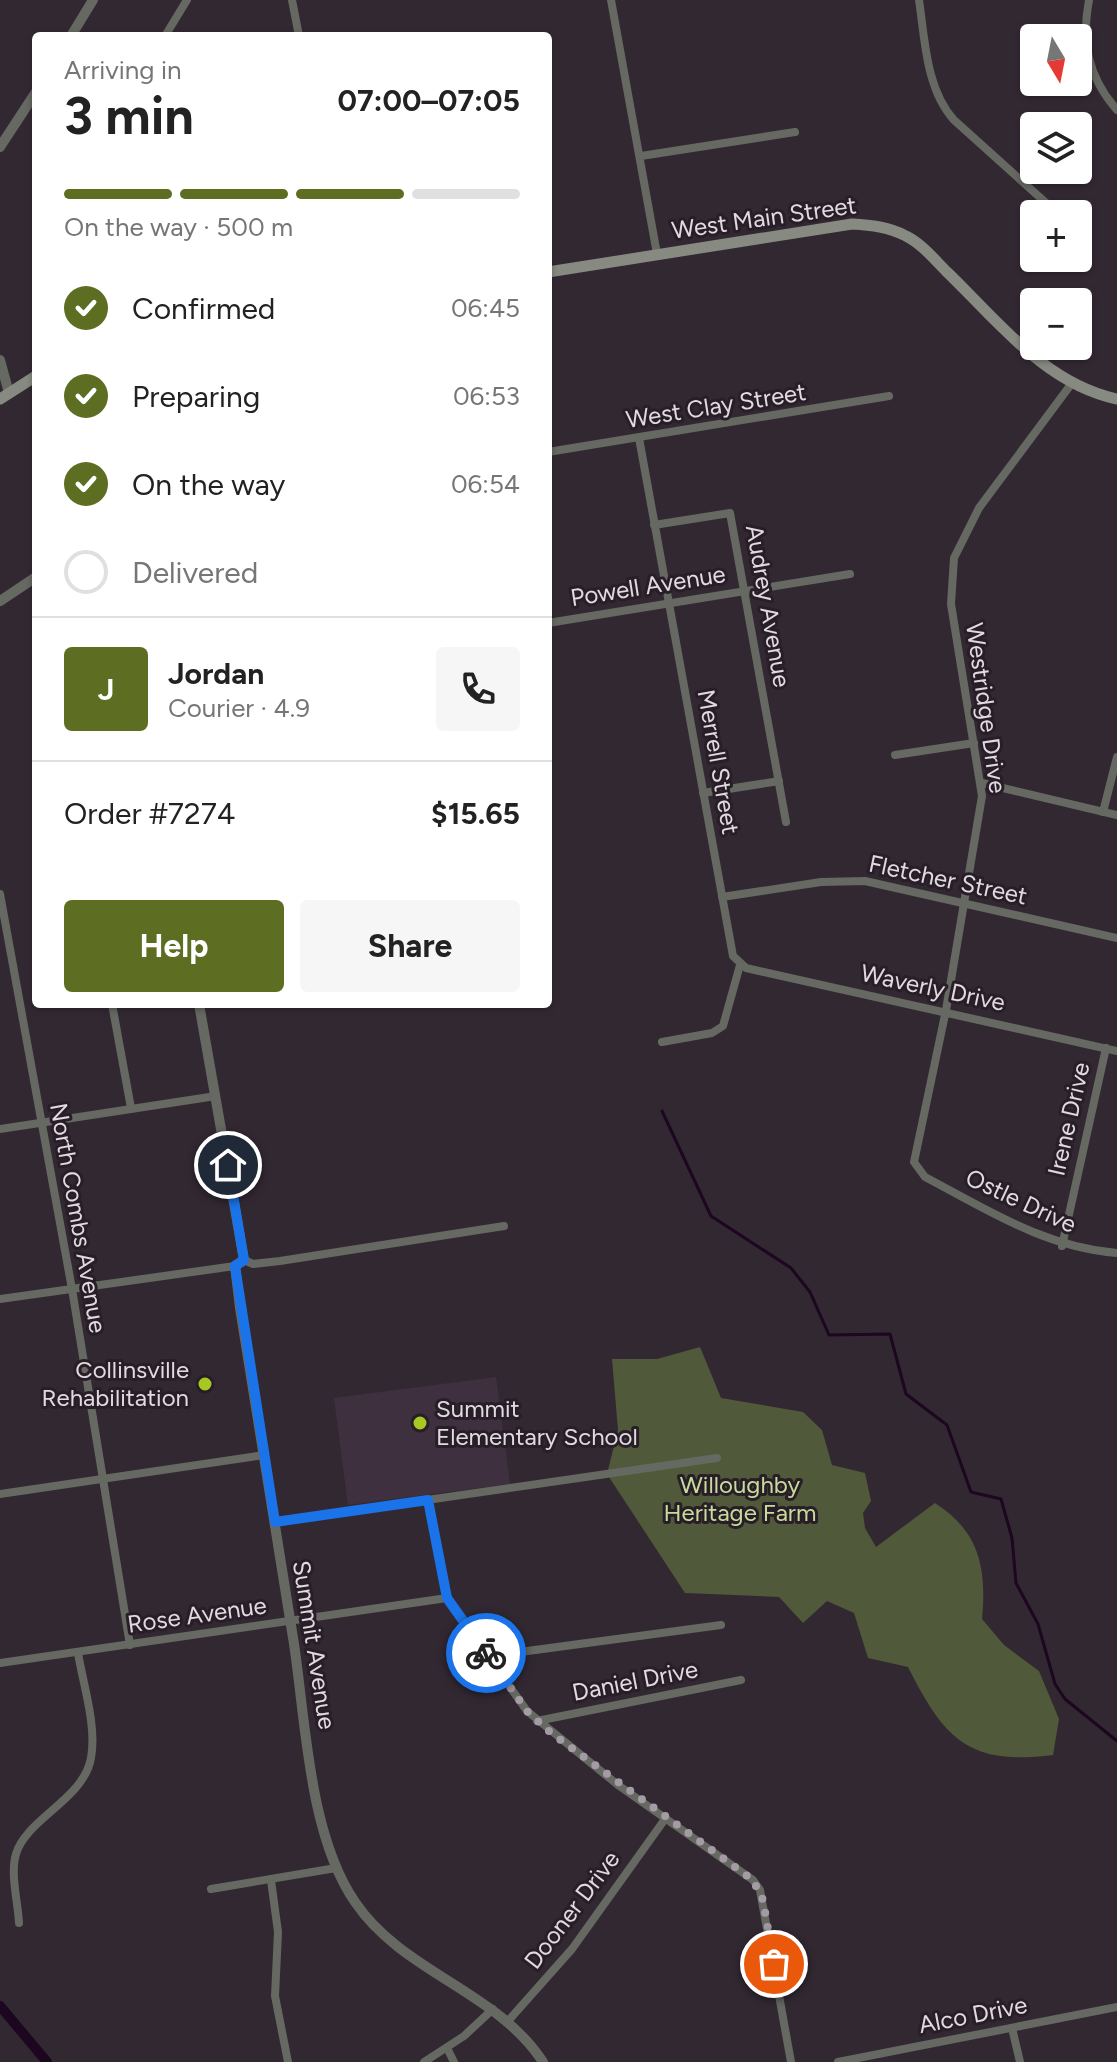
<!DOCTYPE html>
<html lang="en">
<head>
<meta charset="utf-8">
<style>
	body { margin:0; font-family:Figtree,sans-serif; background:#f6f6f6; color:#222; height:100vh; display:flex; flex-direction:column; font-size:30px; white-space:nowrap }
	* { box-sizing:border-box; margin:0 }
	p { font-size:26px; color:#767676 }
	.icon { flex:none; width:44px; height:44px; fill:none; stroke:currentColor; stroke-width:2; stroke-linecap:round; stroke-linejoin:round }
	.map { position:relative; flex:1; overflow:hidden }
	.side { position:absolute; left:32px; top:32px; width:520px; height:976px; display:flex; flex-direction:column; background:#fff; border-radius:8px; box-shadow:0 2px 6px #0004 }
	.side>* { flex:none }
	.needle { width:52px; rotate:170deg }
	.controls { position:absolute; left:1020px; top:24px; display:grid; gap:16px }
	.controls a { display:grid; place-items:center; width:72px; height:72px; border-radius:8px; background:#fff; box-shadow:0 2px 6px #0004; font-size:40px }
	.pin { position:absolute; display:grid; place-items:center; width:68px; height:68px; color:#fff; margin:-34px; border:4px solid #fff; border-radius:50%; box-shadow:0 2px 8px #0007 }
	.courier { position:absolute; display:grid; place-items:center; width:80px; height:80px; margin:-40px; border:6px solid #1a73e8; border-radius:50%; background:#fff; color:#222; box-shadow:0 2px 10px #0007 }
	.head em { font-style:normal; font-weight:700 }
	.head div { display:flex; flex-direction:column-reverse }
	.head { display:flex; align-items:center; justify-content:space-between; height:136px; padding:0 32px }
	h1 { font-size:52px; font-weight:700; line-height:60px }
	.bar { display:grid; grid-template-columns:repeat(4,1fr); gap:12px 8px; align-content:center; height:96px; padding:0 32px }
	.bar i { height:10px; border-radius:6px; background:#e0e0e0 }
	.bar .current { background:#5d6d22 }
	.bar p { grid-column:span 4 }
	.line { display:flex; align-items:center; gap:20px; padding:0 32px; border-top:2px solid #e0e0e0 }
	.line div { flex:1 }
	.round { display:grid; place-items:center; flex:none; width:84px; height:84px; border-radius:8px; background:#f6f6f6 }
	ol { padding:0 32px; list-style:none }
	li { display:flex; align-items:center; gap:24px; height:88px }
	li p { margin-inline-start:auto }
	li .icon { padding:8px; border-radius:50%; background:#5d6d22; color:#fff; stroke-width:4 }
	li:last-child { color:#767676 }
	li i { width:44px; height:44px; border:4px solid #e0e0e0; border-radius:50% }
	.cta { display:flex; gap:16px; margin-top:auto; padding:16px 32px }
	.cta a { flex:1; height:92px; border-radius:8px; background:#5d6d22; color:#fff; font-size:32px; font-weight:700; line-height:92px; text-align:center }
	.cta a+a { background:#f6f6f6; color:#222 }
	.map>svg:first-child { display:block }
	.built { fill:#3e303f }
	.green { fill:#505939 }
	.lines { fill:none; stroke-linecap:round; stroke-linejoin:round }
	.stream { stroke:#1d061f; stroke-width:3 }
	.canal { stroke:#1d061f; stroke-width:10 }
	.minor { stroke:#666862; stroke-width:8 }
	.tertiary { stroke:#666862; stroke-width:10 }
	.secondary { stroke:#878a80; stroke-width:11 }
	.done { stroke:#a49ca4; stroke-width:8; stroke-dasharray:0 14.4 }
	.route { stroke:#1a73e8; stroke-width:10 }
	.poi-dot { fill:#a6c821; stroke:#281e28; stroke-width:3 }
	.labels { text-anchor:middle; stroke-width:6; stroke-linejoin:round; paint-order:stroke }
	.street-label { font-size:24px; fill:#e1dae1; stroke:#281e28 }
	.poi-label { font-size:24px; fill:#e1dae1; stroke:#281e28; text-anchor:end }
	.park-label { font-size:24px; fill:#c8db9a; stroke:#281e28 }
</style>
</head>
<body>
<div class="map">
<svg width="1117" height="2062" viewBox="0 0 1117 2062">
	<rect width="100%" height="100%" fill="#322832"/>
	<polygon class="built" points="496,1377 510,1484 348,1505 334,1398"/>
	<path class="green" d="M700,1347l21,51 82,14 19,18 10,35 33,8 6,28 -8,12 2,15 11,19 59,-44c44,28 52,65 47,116l22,26 35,26 20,48 -6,36c-84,11 -109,-16 -145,-88l-40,-9 -14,-45 -27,-12 -24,22 -24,-26 -94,-4 -78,-119 11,-44 -6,-71h45z"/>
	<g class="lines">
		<polyline class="stream" points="662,1111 711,1216 791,1268 810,1292 829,1335 890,1334 906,1394 947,1425 971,1492 1001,1499 1012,1538 1016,1583 1038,1624 1055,1684 1065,1699 1117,1741"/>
		<polyline class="canal" points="0,2006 47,2062"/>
		<g class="minor">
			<polyline points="292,0 299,36"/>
			<polyline points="611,0 657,254"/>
			<path d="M919,0c6,40 7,89 35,120l101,91"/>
			<path d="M1089,0c-8,42 -1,77 28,110"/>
			<polyline points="165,36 187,0"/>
			<polyline points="641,156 795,132"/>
			<path d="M1072,383l-93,125 -25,50 -3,46 31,192 -36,214 -32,152 11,15c63,33 119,70 192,76"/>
			<polyline points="639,438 733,956 746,968 1117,1051"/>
			<polyline points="548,452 889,396"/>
			<polyline points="654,525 730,513 786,822"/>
			<polyline points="548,623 850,574"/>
			<polyline points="895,755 974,743"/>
			<polyline points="982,783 1117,815"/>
			<polyline points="703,793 779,781"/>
			<polyline points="1103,812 1117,757"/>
			<polyline points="0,894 72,1289 130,1645"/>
			<polyline points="722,897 821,882 865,881 1117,938"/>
			<polyline points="112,1004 131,1108"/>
			<polyline points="662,1042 712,1033 723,1026 740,965"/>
			<polyline points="0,1129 216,1096"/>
			<polyline points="1062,1246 1106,1048"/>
			<polyline points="244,1260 253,1264 280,1261 504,1226"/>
			<polyline points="0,1299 235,1266"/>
			<polyline points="0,1494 264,1455"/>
			<polyline points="428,1500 447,1598 527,1711 618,1785 753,1880 760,1890 791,2062"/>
			<polyline points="275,1522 717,1458"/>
			<polyline points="493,1662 505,1654 721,1625"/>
			<polyline points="0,1663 447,1598"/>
			<polyline points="537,1721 741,1680"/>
			<polyline points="271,1880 278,1932 275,1996 288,2062"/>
			<polyline points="211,1889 336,1868"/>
			<path d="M19,1923c-1,-21 -9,-49 -3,-69 10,-35 68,-55 75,-96 6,-32 -8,-74 -13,-105"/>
			<polyline points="508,2021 572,1949 665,1819"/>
			<polyline points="1012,2028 1020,2062"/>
			<polyline points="447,2048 454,2062"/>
			<polyline points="424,2062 464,2036 493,2009"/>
			<polyline points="838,2062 1117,2007"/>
		</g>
		<g class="tertiary">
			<polyline points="71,36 93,0"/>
			<polyline points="0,147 36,92"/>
			<polyline points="0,360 9,393"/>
			<polyline points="0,601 36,577"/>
			<path d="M199,1004l45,256 -9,6 5,42c18,112 36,224 54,336 12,80 15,191 61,258 48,71 141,88 188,160"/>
		</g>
		<g class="secondary">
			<path d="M548,272l304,-48c19,1 37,3 54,12 16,8 28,23 41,36 50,48 98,112 170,127"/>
			<polyline points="0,399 36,376"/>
		</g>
	</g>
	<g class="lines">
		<polyline class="done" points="486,1653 527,1711 551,1733 753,1880 763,1900 774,1964"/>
		<polyline class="route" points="228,1165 244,1260 235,1266 275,1522 428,1500 447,1598 486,1653"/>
	</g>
	<g class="poi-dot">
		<circle cx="205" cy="1384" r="8"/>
		<circle cx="420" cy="1423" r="8"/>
	</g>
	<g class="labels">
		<g class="street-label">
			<text transform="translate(764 218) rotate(-8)" y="8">West Main Street</text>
			<text transform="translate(716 406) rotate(-9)" y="8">West Clay Street</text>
			<text transform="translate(648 586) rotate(-9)" y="8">Powell Avenue</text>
			<text transform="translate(768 606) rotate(80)" y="8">Audrey Avenue</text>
			<text transform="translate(986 708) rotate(82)" y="8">Westridge Drive</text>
			<text transform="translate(718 762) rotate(80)" y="8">Merrell Street</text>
			<text transform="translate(948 880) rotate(12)" y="8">Fletcher Street</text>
			<text transform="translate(933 988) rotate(12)" y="8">Waverly Drive</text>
			<text transform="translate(1069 1119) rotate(-77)" y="8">Irene Drive</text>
			<text transform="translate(1021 1201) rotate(25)" y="8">Ostle Drive</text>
			<text transform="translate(78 1218) rotate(80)" y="8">North Combs Avenue</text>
			<text transform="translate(197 1615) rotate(-8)" y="8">Rose Avenue</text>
			<text transform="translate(314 1645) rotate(81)" y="8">Summit Avenue</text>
			<text transform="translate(635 1681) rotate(-11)" y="8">Daniel Drive</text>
			<text transform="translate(572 1910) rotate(-53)" y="8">Dooner Drive</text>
			<text transform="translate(973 2015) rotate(-11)" y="8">Alco Drive</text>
		</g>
		<g class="poi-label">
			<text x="189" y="1378">Collinsville<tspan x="189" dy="28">Rehabilitation</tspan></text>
			<text x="436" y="1417" text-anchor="start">Summit<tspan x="436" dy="28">Elementary School</tspan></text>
		</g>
		<g class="park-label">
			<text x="740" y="1493">Willoughby<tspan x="740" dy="28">Heritage Farm</tspan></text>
		</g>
	</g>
</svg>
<div class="controls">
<a><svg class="needle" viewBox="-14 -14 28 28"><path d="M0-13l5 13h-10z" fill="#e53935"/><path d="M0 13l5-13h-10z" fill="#767676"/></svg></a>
<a><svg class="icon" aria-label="layers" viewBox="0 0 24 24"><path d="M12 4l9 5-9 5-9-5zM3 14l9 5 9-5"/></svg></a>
<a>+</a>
<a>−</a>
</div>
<div class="pin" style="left:774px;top:1964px;background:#ea580c"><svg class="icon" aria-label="bag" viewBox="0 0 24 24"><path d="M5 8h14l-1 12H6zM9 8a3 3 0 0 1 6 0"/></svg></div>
<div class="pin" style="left:228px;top:1165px;background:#1f2937"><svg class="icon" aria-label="home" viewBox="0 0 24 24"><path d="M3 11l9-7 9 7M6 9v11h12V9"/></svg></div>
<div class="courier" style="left:486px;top:1653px"><svg class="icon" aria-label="bike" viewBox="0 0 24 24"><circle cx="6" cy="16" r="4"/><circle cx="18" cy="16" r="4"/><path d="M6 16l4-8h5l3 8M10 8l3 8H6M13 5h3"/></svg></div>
<section class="side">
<div class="head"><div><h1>3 min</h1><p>Arriving in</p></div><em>07:00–07:05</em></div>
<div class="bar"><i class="current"></i><i class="current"></i><i class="current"></i><i></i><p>On the way · 500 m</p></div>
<ol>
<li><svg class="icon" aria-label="check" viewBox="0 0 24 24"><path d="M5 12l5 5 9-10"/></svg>Confirmed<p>06:45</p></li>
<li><svg class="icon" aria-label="check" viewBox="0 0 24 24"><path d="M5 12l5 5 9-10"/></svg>Preparing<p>06:53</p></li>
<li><svg class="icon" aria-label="check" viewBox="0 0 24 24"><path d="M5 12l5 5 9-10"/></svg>On the way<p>06:54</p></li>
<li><i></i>Delivered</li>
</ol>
<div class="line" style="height:144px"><b class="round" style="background:#5d6d22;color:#fff">J</b><div><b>Jordan</b><p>Courier · 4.9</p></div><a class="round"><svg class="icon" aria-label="phone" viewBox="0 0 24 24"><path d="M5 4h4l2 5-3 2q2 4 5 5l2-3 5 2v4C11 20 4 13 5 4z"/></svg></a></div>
<div class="line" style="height:104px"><div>Order #7274</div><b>$15.65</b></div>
<div class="cta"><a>Help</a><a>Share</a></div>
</section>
</div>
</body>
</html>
